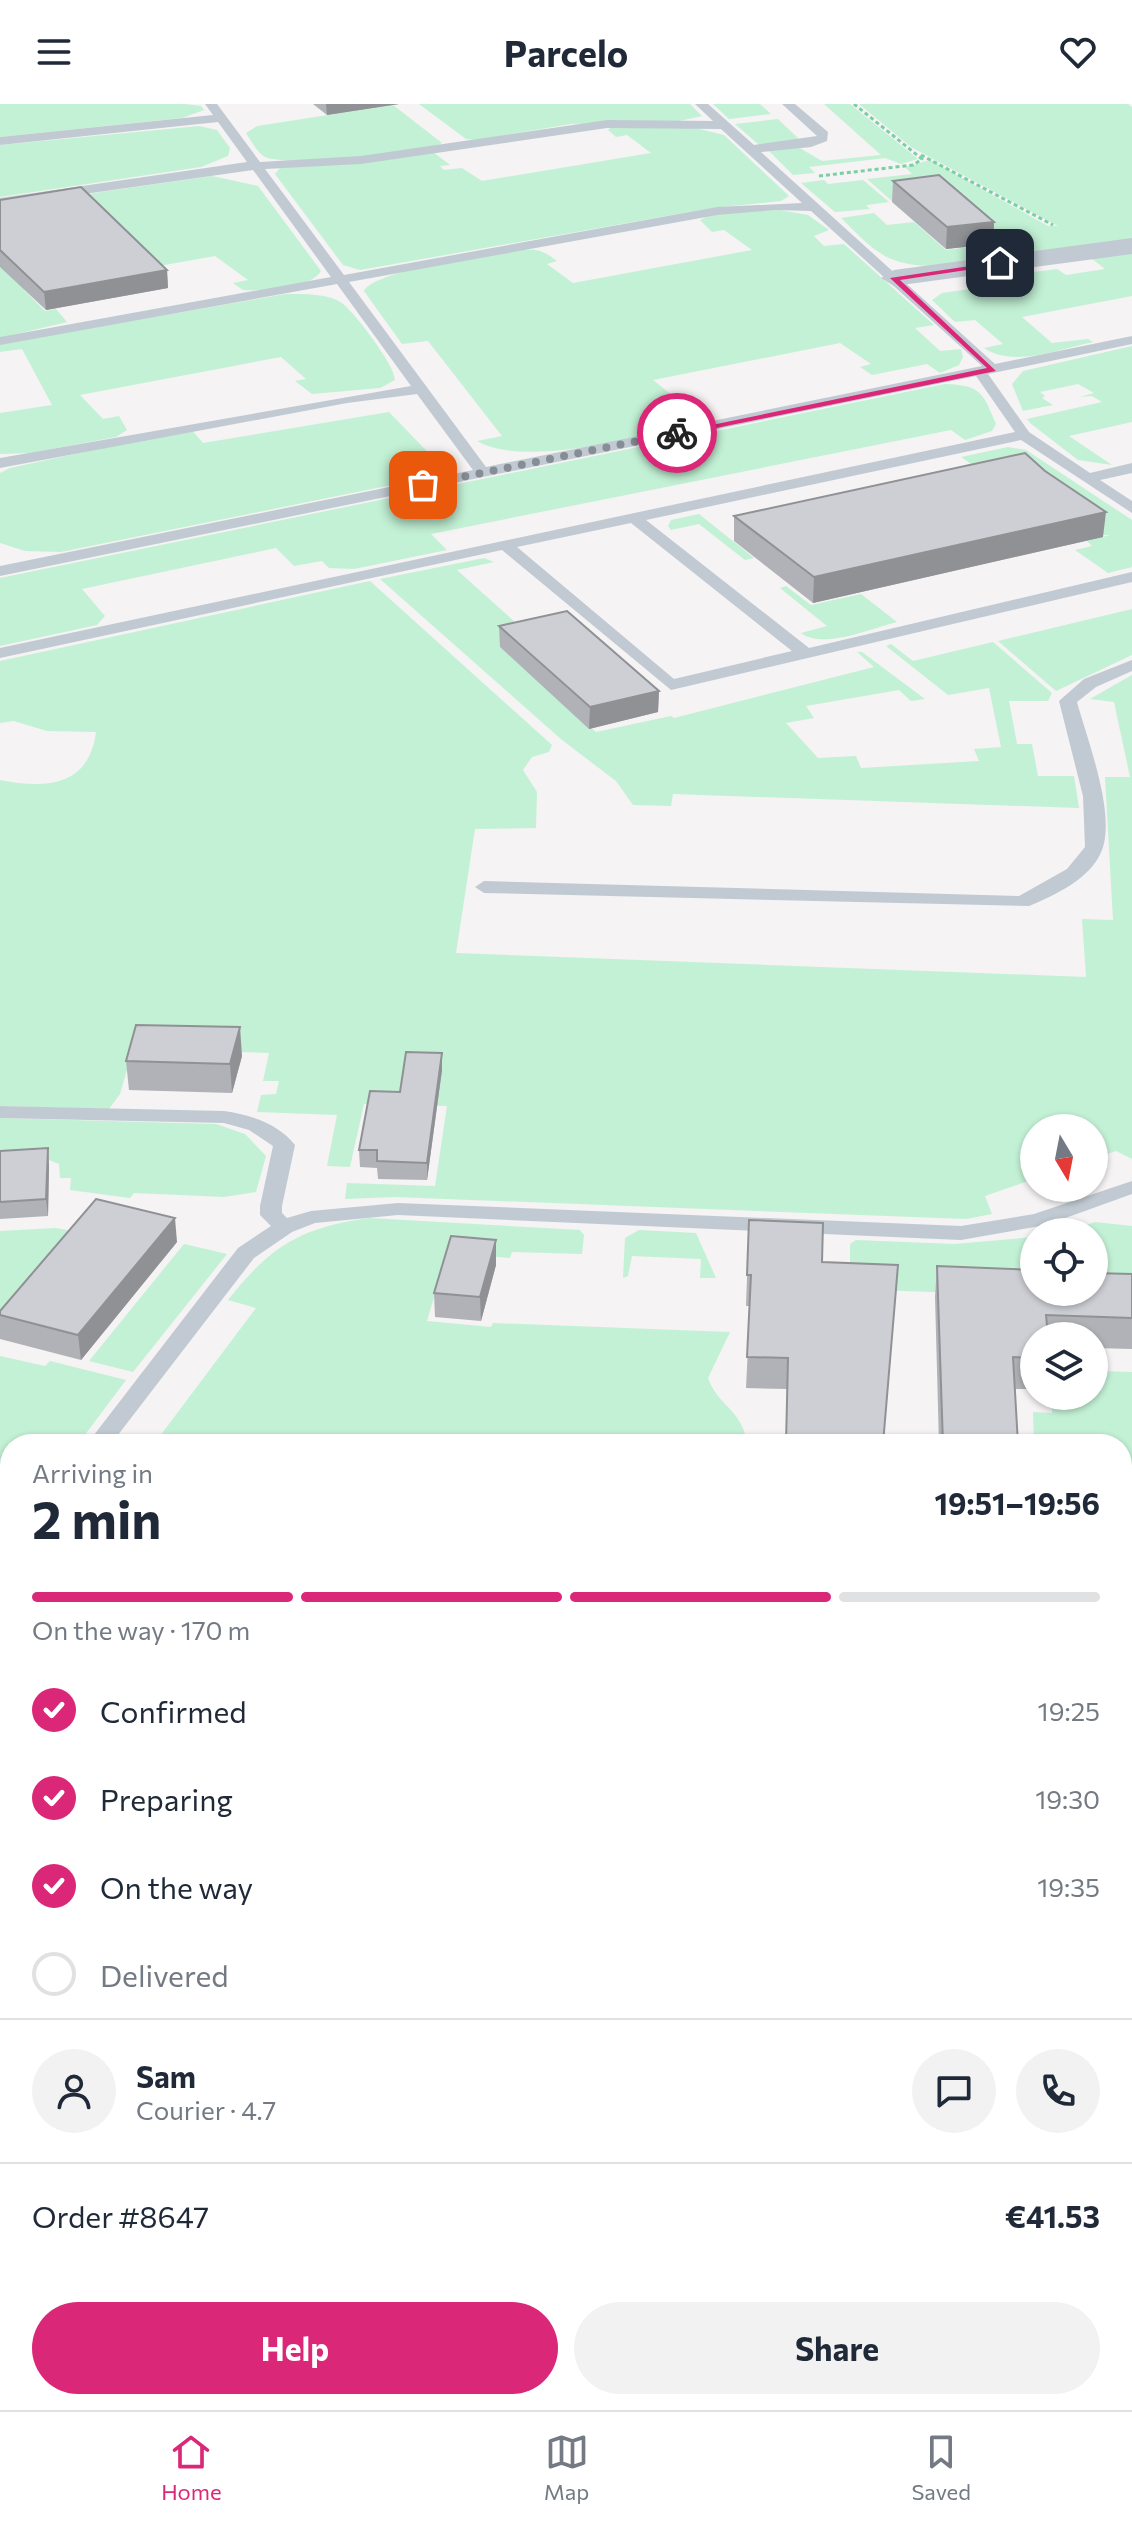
<!DOCTYPE html>
<html lang="en">
<head>
<meta charset="utf-8">
<style>
	body { margin:0; font-family:Commissioner,sans-serif; background:#f2f2f3; color:#1f2937; height:100vh; display:flex; flex-direction:column; font-size:30px; white-space:nowrap }
	* { box-sizing:border-box; margin:0 }
	p { font-size:26px; color:#747a83 }
	.icon { flex:none; width:44px; height:44px; fill:none; stroke:currentColor; stroke-width:2; stroke-linecap:round; stroke-linejoin:round }
	.map { position:relative; flex:1; overflow:hidden }
	.panel { position:absolute; left:0px; top:1330px; width:1132px; height:976px; display:flex; flex-direction:column; background:#fff; border-radius:32px 32px 0 0; box-shadow:0 2px 6px #0004 }
	.panel>* { flex:none }
	.needle { width:52px; rotate:170deg }
	.fabs { position:absolute; left:1020px; top:1010px; display:grid; gap:16px }
	.fabs a { display:grid; place-items:center; width:88px; height:88px; border-radius:50%; background:#fff; box-shadow:0 2px 6px #0004; font-size:40px }
	.pin { position:absolute; display:grid; place-items:center; width:68px; height:68px; color:#fff; margin:-34px; border-radius:16px; box-shadow:0 4px 12px #0006 }
	.courier { position:absolute; display:grid; place-items:center; width:80px; height:80px; margin:-40px; border:6px solid #db2777; border-radius:50%; background:#fff; color:#222; box-shadow:0 2px 10px #0007 }
	.summary em { font-style:normal; font-weight:700 }
	.summary div { display:flex; flex-direction:column-reverse }
	.summary { display:flex; align-items:center; justify-content:space-between; height:136px; padding:0 32px }
	h1 { font-size:52px; font-weight:700; line-height:60px }
	.bar { display:grid; grid-template-columns:repeat(4,1fr); gap:12px 8px; align-content:center; height:96px; padding:0 32px }
	.bar i { height:10px; border-radius:6px; background:#e0e1e3 }
	.bar .current { background:#db2777 }
	.bar p { grid-column:span 4 }
	.line { display:flex; align-items:center; gap:20px; padding:0 32px; border-top:2px solid #e0e1e3 }
	.line div { flex:1 }
	.round { display:grid; place-items:center; flex:none; width:84px; height:84px; border-radius:42px; background:#f2f2f3 }
	ol { padding:0 32px; list-style:none }
	li { display:flex; align-items:center; gap:24px; height:88px }
	li p { margin-inline-start:auto }
	li .icon { padding:8px; border-radius:50%; background:#db2777; color:#fff; stroke-width:4 }
	li:last-child { color:#747a83 }
	li i { width:44px; height:44px; border:4px solid #e0e1e3; border-radius:50% }
	.cta { display:flex; gap:16px; margin-top:auto; padding:16px 32px }
	.cta a { flex:1; height:92px; border-radius:48px; background:#db2777; color:#fff; font-size:32px; font-weight:700; line-height:92px; text-align:center }
	.cta a+a { background:#f2f2f3; color:#1f2937 }
	header { display:flex; justify-content:space-between; align-items:center; height:104px; padding:0 32px; background:#fff; font-size:36px; font-weight:700 }
	.tab-bar { display:flex; justify-content:space-around; align-items:center; height:112px; border-top:2px solid #e0e1e3; background:#fff; font-size:22px; color:#747a83 }
	.tab-bar a { display:grid; justify-items:center; gap:4px }
	.tab-bar .current { color:#db2777 }
	.map>svg:first-child { display:block }
	.green { fill:#c3f1d5 }
	.lines { fill:none; stroke-linecap:round; stroke-linejoin:round }
	.path { stroke:#7ad0a6; stroke-width:3; stroke-dasharray:4 3; stroke-linecap:butt }
	.lane { fill:#c1cad2; fill-rule:evenodd }
	.street { fill:#c1cad2; fill-rule:evenodd }
	.wall { fill:#b0b2b7 }
	.shaded-wall { fill:#909195 }
	.building { fill:#cdcfd5; stroke:#909195; stroke-width:2 }
	.route { fill:#db2777 }
	.done { stroke:#868d94; stroke-width:8; stroke-dasharray:0 14.4 }
</style>
</head>
<body>
<header><svg class="icon" aria-label="menu" viewBox="0 0 24 24"><path d="M4 6h16M4 12h16M4 18h16"/></svg>Parcelo<svg class="icon" aria-label="heart" viewBox="0 0 24 24"><path d="M12 20l-8-8c-3-5 5-10 8-4 3-6 11-1 8 4z"/></svg></header>
<div class="map">
<svg width="1132" height="2306" viewBox="0 0 1132 2306">
	<rect width="100%" height="100%" fill="#f5f3f3"/>
	<g class="green">
		<polygon points="0,0 185,0 201,2 204,6 182,14 0,33"/>
		<polygon points="419,0 690,0 702,12 679,17 571,20 476,36 466,35"/>
		<polygon points="713,0 760,0 771,10 729,15"/>
		<polygon points="824,0 850,0 918,55 901,60 885,54 809,63 815,69 793,71 769,47 798,43 822,57 881,51"/>
		<polygon points="859,0 1128,0 1132,3 1132,136 1025,151 998,128 982,130 893,98 867,75 912,70 905,63 930,56 1048,122 1058,122 911,43"/>
		<path d="M393,1l49,38c-18,12 -156,24 -177,14 -8,-4 -14,-17 -19,-24l11,-7z"/>
		<polygon points="778,15 799,35 759,41 735,20"/>
		<polygon points="199,22 217,26 230,44 228,52 201,63 0,93 0,41"/>
		<polygon points="611,23 691,23 724,31 789,92 781,97 712,104 360,166 343,161 275,70 280,64 433,48 450,61 440,62 444,66 462,64 482,77 651,49 627,31 616,33 608,26"/>
		<path d="M212,72l46,10 63,85c-11,18 -58,20 -78,19l-10,-7 15,-3 -33,-24 -191,34 21,21 11,-2 11,13 -67,16v-92l87,-52z"/>
		<polygon points="824,76 828,80 863,76 889,98 866,101 870,105 835,108 801,79"/>
		<path d="M774,105l34,6 21,15 -15,6 10,10 20,-2 90,81 -19,3 25,23 21,-2 2,8 -4,8 -19,8 -13,-9 -55,11 -12,-8 11,-3 -31,-21 -187,37 29,23 13,-2 18,13 -8,7c-57,12 -177,49 -228,20l25,-5 -74,-95 -26,3 -38,-53c10,-21 145,-43 171,-41 9,1 15,6 22,11l-10,3 26,19 179,-33 -28,-20 -12,2 -12,-12 10,-5z"/>
		<path d="M874,109l13,12 27,-3 32,28 46,-6 -7,-7 10,-2 24,21c-40,4 -92,19 -130,2 -18,-8 -34,-27 -48,-40z"/>
		<path d="M1132,147v45l-110,21 30,26 36,-4 5,3c-33,7 -79,26 -109,6l19,-4 -28,-24 -20,2 -23,-22 10,-7 76,-11 -8,-7 47,-6 9,6 39,-6 -14,-11z"/>
		<path d="M286,190c18,0 41,-1 56,9 12,9 53,62 53,77l-15,8 -68,6 -17,-13 11,-2 -25,-22 -201,38 23,24 16,-3 8,14 -11,7 -86,16 -30,1v-41l52,-8 -30,-56 -22,3v-8z"/>
		<polygon points="1132,242 1132,318 1069,332 1112,361 1078,356 1030,319 1027,315 1102,298 1092,292 1080,293 1094,289 1078,280 1040,288 1045,292 1042,294 1053,301 1023,307 1012,280 1023,267"/>
		<path d="M945,280c36,1 38,9 51,40l-4,7 -27,9 -14,-10 -520,104 16,16 -93,19 -25,-1 -7,-7 -28,5 -18,-18 -194,41 23,27 -8,9 -97,21v-68z"/>
		<polygon points="389,308 444,365 431,373 61,448 25,447 0,439 0,369 10,364 191,325 203,339"/>
		<polygon points="1008,343 1026,346 1132,416 1132,463 1108,469 1075,446 1092,442 1087,437 1110,431 1103,431 997,378 961,353"/>
		<polygon points="699,410 754,454 745,456 699,420 671,426 668,422 671,416"/>
		<polygon points="484,454 494,458 457,466 526,528 500,543 596,628 671,612 674,614 874,563 857,548 862,548 925,595 911,597 899,586 806,602 814,614 786,619 818,654 856,652 861,664 979,657 974,645 1001,643 989,584 948,591 886,542 891,540 913,557 993,538 1052,589 1048,597 1009,597 1017,640 1032,640 1038,672 1074,672 1079,704 673,690 671,702 633,701 616,677 562,636 380,475"/>
		<path d="M370,477l182,164 -3,7 -17,5 -9,13 14,22 -1,36 -61,1 -19,124 630,24 -4,-58 31,1 -8,-143h25l-16,-75 -24,-3 42,-24v484l-16,-8 -22,7v-30h-60v51l-49,17 7,18 -26,5 -571,-22 -50,2 2,-16 88,3 12,-80 -83,-2 -14,63 -23,-1 10,-51 -80,-3 4,-17 15,-1 3,-13h-16l6,-28 -136,-4 -13,45 -11,15 -109,-3v-326c45,9 89,7 96,-48l-49,-1 -33,-10 -14,2v-62z"/>
		<path d="M786,482l25,19 50,-11 36,28c-25,6 -74,28 -96,11l26,-7 -47,-38z"/>
		<polygon points="1132,505 1132,551 1056,587 998,537"/>
		<polygon points="0,1014 216,1020 245,1030 266,1052 256,1088 224,1093 134,1089 130,1094 70,1086 71,1074 60,1074 59,1060 49,1056 0,1059"/>
		<path d="M369,1114l211,12 4,5 -2,19 -70,-2 -2,6 -63,-5 -20,68 64,6 2,-4 237,9 -22,46c11,30 31,27 40,66h-594l102,-136 -28,-8c43,-54 71,-72 141,-82z"/>
		<polygon points="1095,1118 1132,1122 1132,1196 1094,1188 1094,1128 1079,1128 1083,1122"/>
		<polygon points="56,1124 82,1129 0,1223 0,1127"/>
		<polygon points="639,1126 696,1129 716,1174 700,1174 701,1155 632,1152 628,1172 623,1174 625,1134"/>
		<polygon points="1034,1133 1034,1188 1068,1193 850,1185 850,1140 856,1136 954,1140"/>
		<polygon points="184,1140 227,1150 133,1268 89,1257"/>
		<polygon points="0,1252 45,1262 50,1257 126,1276 78,1340 10,1340 10,1390 4,1388 0,1394"/>
		<polygon points="1096,1267 1132,1268 1132,1467 1129,1463 1122,1466 1122,1340 1034,1340 1033,1308 1052,1309 1052,1297 1074,1297 1074,1292 1094,1292"/>
		<polygon points="10,1542 10,2207 2,2222 10,2224 10,2296 478,2296 457,2306 0,2306 0,1556"/>
		<polygon points="1122,1748 1132,1758 1132,1818 1122,1824"/>
		<polygon points="1122,2064 1132,2070 1132,2178 1122,2179"/>
		<polygon points="552,2296 731,2296 729,2306 530,2306"/>
	</g>
	<g class="lines">
		<g class="path">
			<polyline points="921,51 1053,121"/>
			<polyline points="819,72 913,61 922,55 854,0"/>
		</g>
		<g class="lane">
			<path d="M205,0h12l43,58 101,-6 246,-36 106,1 -18,-17h13l46,41 63,-9 -35,-32h13l33,28 -1,9 -16,6 -50,5 234,212 137,-28v8l-144,30 41,58 61,41 42,-10v10l-32,7 32,21v12l-111,-73 -375,80 163,128 323,-76v10l-461,108 -169,-140 -502,108v-10l1015,-216 -39,-56 -976,200v-10l473,-96 -56,-76 -70,9 -347,65v-10l411,-72 -74,-102 -337,61v-8l331,-60 -78,-107 -253,36v-8l247,-36 -29,-40 -218,23v-8l213,-22zM607,24l114,1 81,74 -85,4 -373,68 -79,-106 96,-5zM775,106l36,1 171,155 -496,101 -137,-185 368,-67zM631,419l161,128 -118,28 -157,-132z"/>
			<path d="M1132,556v11l-36,16 -19,15c10,37 39,111 25,148 -11,29 -47,45 -73,56l-545,-13 -9,-6 9,-6 535,15 48,-27 18,-22 -2,-51 -24,-95 25,-22z"/>
			<path d="M0,1002l224,5c26,4 54,12 71,34l-13,61v7l5,5 24,-7 87,-8 563,23 73,-12 98,-33v13l-86,31 -85,15 -563,-25 -83,8 -23,9 -38,26 -143,186h-24l151,-196 33,-22 -11,-11v-9l13,-60 -24,-16 -25,-7 -224,-5z"/>
			<polygon points="10,1451 10,1476 0,1480 0,1455"/>
			<polygon points="1132,1543 1132,1561 1122,1564 1122,1546"/>
			<polygon points="1132,1972 1132,1994 1122,1996 1122,1974"/>
			<polygon points="483,2296 530,2296 524,2306 477,2306"/>
		</g>
		<polygon class="street" points="1132,134 1132,150 894,182 881,174 894,166"/>
	</g>
	<g class="wall">
		<polygon points="313,0 399,0 327,11"/>
		<polygon points="893,77 994,118 993,140 946,145 892,98"/>
		<polygon points="0,96 167,166 168,184 46,206 0,163"/>
		<polygon points="734,412 1103,433 813,499 734,437"/>
		<polygon points="499,522 659,587 658,608 589,625 500,543"/>
		<polygon points="442,949 442,966 427,1076 378,1075 377,1064 360,1063 359,1046 400,988"/>
		<polygon points="242,952 232,989 129,986 126,957"/>
		<polygon points="0,1047 49,1061 48,1112 0,1115"/>
		<polygon points="749,1116 822,1158 884,1340 786,1340 787,1285 746,1284 750,1202 746,1202"/>
		<polygon points="496,1136 496,1161 481,1217 435,1213 434,1189"/>
		<polygon points="177,1138 81,1256 0,1235 0,1207"/>
		<polygon points="937,1162 1132,1170 1132,1245 1094,1244 1094,1232 1034,1232 1034,1285 1015,1285 1018,1340 939,1340 935,1193"/>
		<polygon points="851,2296 1122,2296 1132,2306 852,2306"/>
	</g>
	<g class="shaded-wall">
		<polygon points="326,0 399,0 327,11"/>
		<polygon points="994,118 993,140 946,145 947,123"/>
		<polygon points="167,166 168,184 46,206 44,188"/>
		<polygon points="1106,408 1103,433 813,499 814,473"/>
		<polygon points="659,587 658,608 589,625 590,603"/>
		<polygon points="240,923 242,952 232,989 230,960"/>
		<polygon points="442,949 442,966 427,1076 427,1059"/>
		<polygon points="48,1044 49,1061 48,1112 46,1095"/>
		<polygon points="175,1114 177,1138 81,1256 78,1231"/>
		<polygon points="496,1136 496,1161 481,1217 480,1193"/>
	</g>
	<g class="building">
		<polygon points="939,71 994,118 947,123 893,77"/>
		<polygon points="81,83 167,166 44,188 0,146 0,96"/>
		<polygon points="1025,349 1045,367 1106,408 814,473 734,412"/>
		<polygon points="567,507 659,587 590,603 499,522"/>
		<polygon points="136,921 240,923 230,960 126,957"/>
		<polygon points="406,948 442,949 427,1059 377,1057 377,1046 359,1046 370,987 400,988"/>
		<polygon points="48,1044 46,1095 0,1098 0,1047"/>
		<polygon points="96,1095 175,1114 78,1231 0,1211 0,1207"/>
		<polygon points="749,1116 823,1119 822,1158 898,1161 883,1340 786,1340 788,1254 747,1253 751,1171 747,1171"/>
		<polygon points="451,1132 496,1136 480,1193 434,1189"/>
		<polygon points="937,1162 1034,1166 1034,1188 1094,1188 1094,1169 1132,1170 1132,1214 1046,1211 1048,1232 1034,1232 1034,1254 1013,1253 1018,1340 943,1340"/>
		<polygon points="1122,2153 1132,2153 1132,2306 859,2306 857,2296 1122,2296"/>
	</g>
	<polygon class="route" points="1003,157 1000,161 900,176 996,267 677,332 673,329 987,264 890,174"/>
	<g class="lines">
		<polyline class="done" points="423,381 677,329"/>
	</g>
</svg>
<div class="fabs">
<a><svg class="needle" viewBox="-14 -14 28 28"><path d="M0-13l5 13h-10z" fill="#e53935"/><path d="M0 13l5-13h-10z" fill="#747a83"/></svg></a>
<a><svg class="icon" aria-label="locate" viewBox="0 0 24 24"><circle cx="12" cy="12" r="6"/><path d="M12 2v4M12 18v4M2 12h4M18 12h4"/></svg></a>
<a><svg class="icon" aria-label="layers" viewBox="0 0 24 24"><path d="M12 4l9 5-9 5-9-5zM3 14l9 5 9-5"/></svg></a>
</div>
<div class="pin" style="left:423px;top:381px;background:#ea580c"><svg class="icon" aria-label="bag" viewBox="0 0 24 24"><path d="M5 8h14l-1 12H6zM9 8a3 3 0 0 1 6 0"/></svg></div>
<div class="pin" style="left:1000px;top:159px;background:#1f2937"><svg class="icon" aria-label="home" viewBox="0 0 24 24"><path d="M3 11l9-7 9 7M6 9v11h12V9"/></svg></div>
<div class="courier" style="left:677px;top:329px"><svg class="icon" aria-label="bike" viewBox="0 0 24 24"><circle cx="6" cy="16" r="4"/><circle cx="18" cy="16" r="4"/><path d="M6 16l4-8h5l3 8M10 8l3 8H6M13 5h3"/></svg></div>
<section class="panel">
<div class="summary"><div><h1>2 min</h1><p>Arriving in</p></div><em>19:51–19:56</em></div>
<div class="bar"><i class="current"></i><i class="current"></i><i class="current"></i><i></i><p>On the way · 170 m</p></div>
<ol>
<li><svg class="icon" aria-label="check" viewBox="0 0 24 24"><path d="M5 12l5 5 9-10"/></svg>Confirmed<p>19:25</p></li>
<li><svg class="icon" aria-label="check" viewBox="0 0 24 24"><path d="M5 12l5 5 9-10"/></svg>Preparing<p>19:30</p></li>
<li><svg class="icon" aria-label="check" viewBox="0 0 24 24"><path d="M5 12l5 5 9-10"/></svg>On the way<p>19:35</p></li>
<li><i></i>Delivered</li>
</ol>
<div class="line" style="height:144px"><a class="round"><svg class="icon" aria-label="person" viewBox="0 0 24 24"><circle cx="12" cy="8" r="4"/><path d="M4 21q1-7 8-7t8 7"/></svg></a><div><b>Sam</b><p>Courier · 4.7</p></div><a class="round"><svg class="icon" aria-label="chat" viewBox="0 0 24 24"><path d="M4 5h16v11H9l-5 4z"/></svg></a><a class="round"><svg class="icon" aria-label="phone" viewBox="0 0 24 24"><path d="M5 4h4l2 5-3 2q2 4 5 5l2-3 5 2v4C11 20 4 13 5 4z"/></svg></a></div>
<div class="line" style="height:104px"><div>Order #8647</div><b>€41.53</b></div>
<div class="cta"><a>Help</a><a>Share</a></div>
</section>
</div>
<nav class="tab-bar">
<a class="current"><svg class="icon" aria-label="home" viewBox="0 0 24 24"><path d="M3 11l9-7 9 7M6 9v11h12V9"/></svg>Home</a>
<a><svg class="icon" aria-label="map" viewBox="0 0 24 24"><path d="M3 6l6-2 6 2 6-2v14l-6 2-6-2-6 2zM9 4v14M15 6v14"/></svg>Map</a>
<a><svg class="icon" aria-label="saved" viewBox="0 0 24 24"><path d="M7 4h10v16l-5-4-5 4z"/></svg>Saved</a>
</nav>
</body>
</html>
